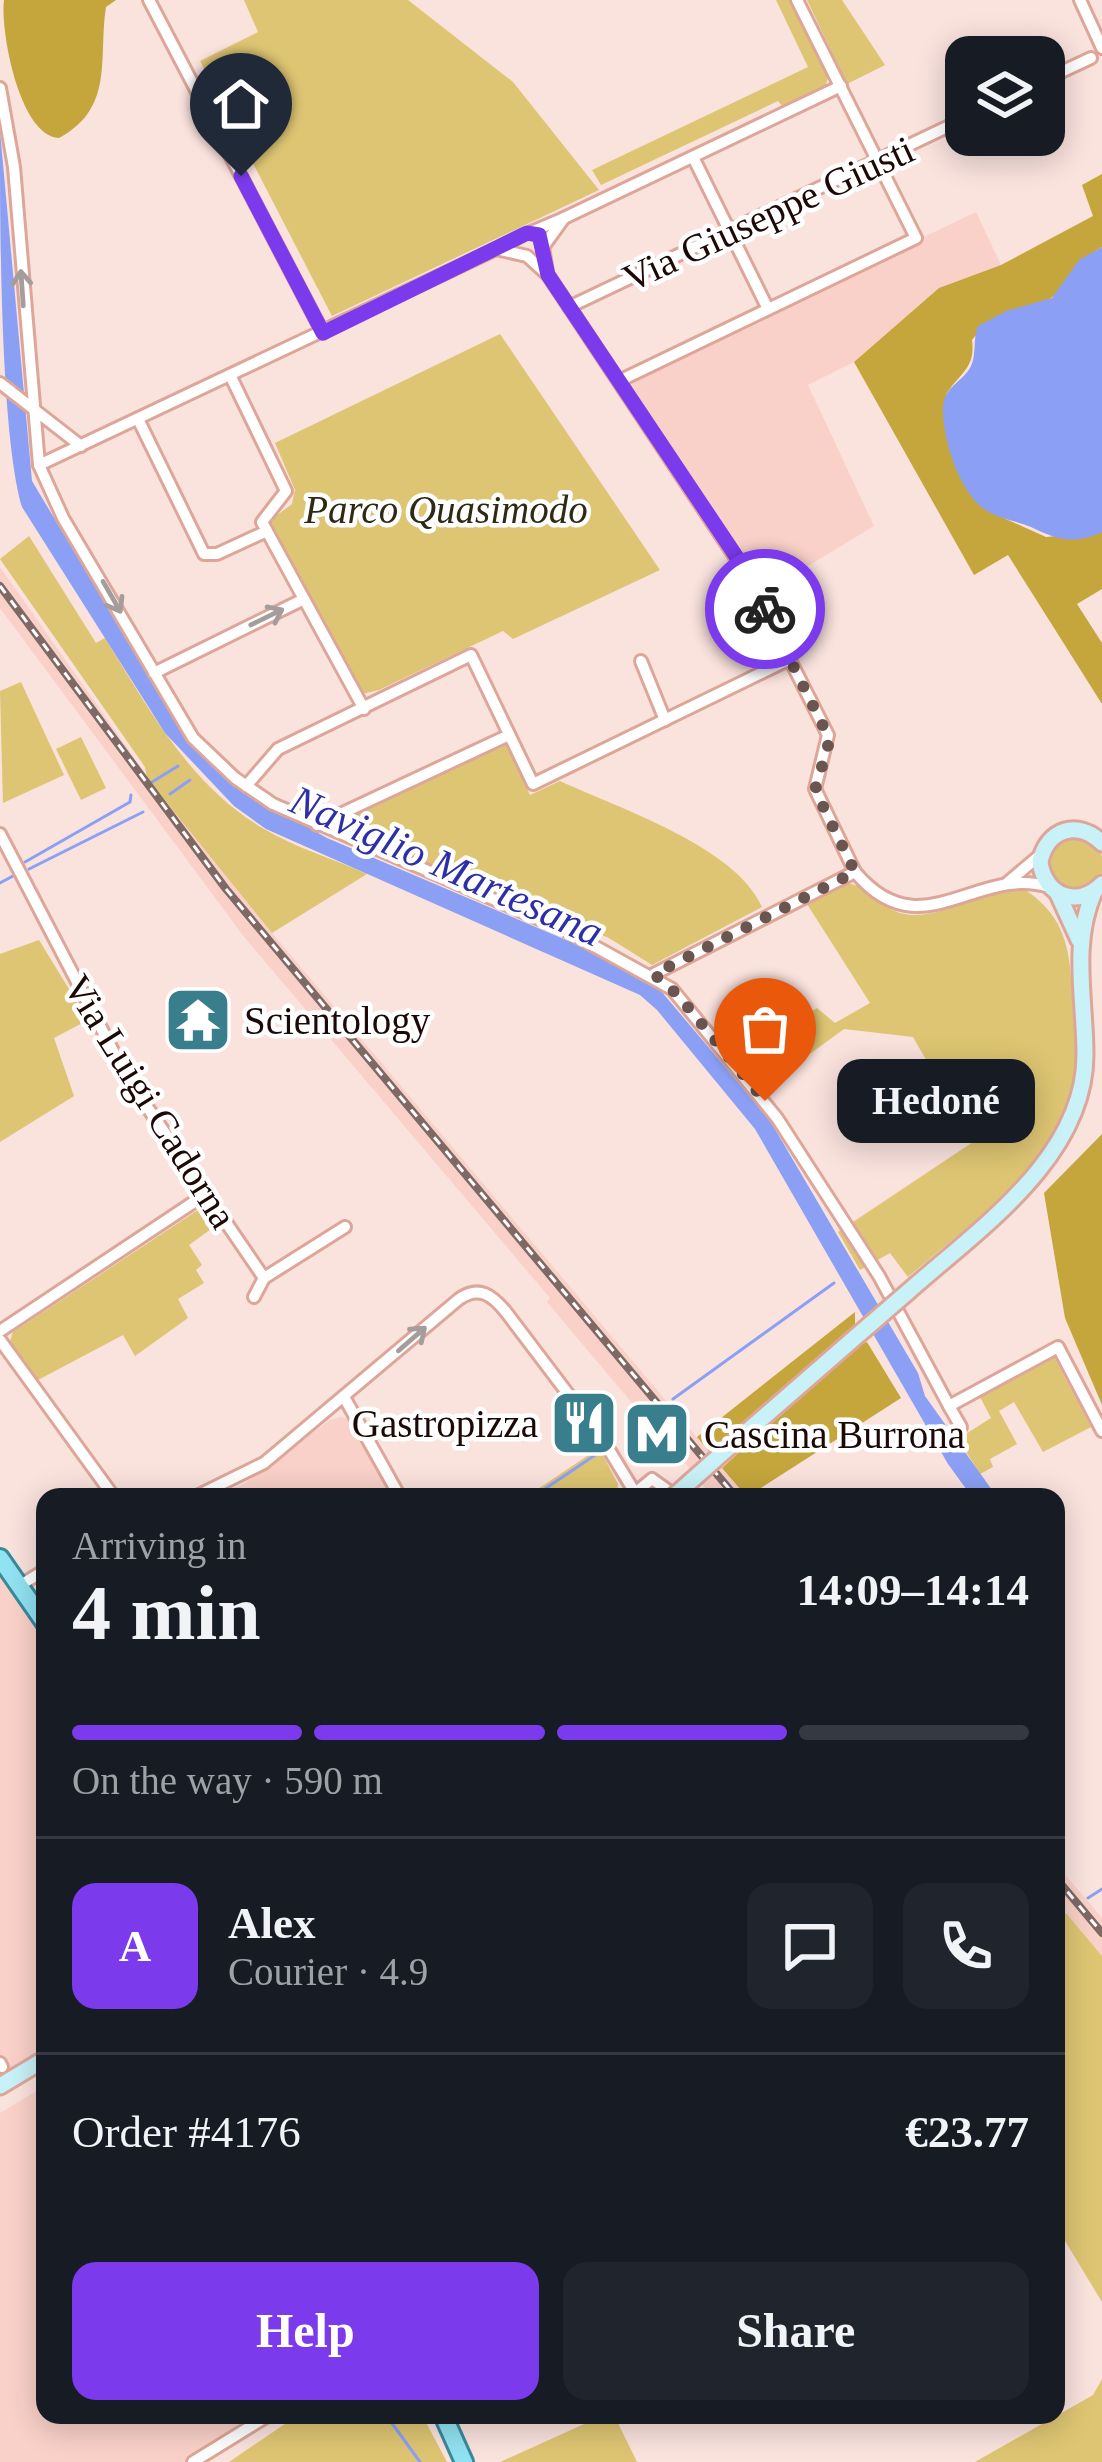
<!DOCTYPE html>
<html lang="en">
<head>
<meta charset="utf-8">
<style>
	body { margin:0; font-family:Georgia,serif; background:#20242c; color:#f1f3f6; height:100vh; display:flex; flex-direction:column; font-size:45px; white-space:nowrap }
	* { box-sizing:border-box; margin:0 }
	p { font-size:39px; color:#9ea1a6 }
	.icon { flex:none; width:66px; height:66px; fill:none; stroke:currentColor; stroke-width:2; stroke-linecap:round; stroke-linejoin:round }
	.map { position:relative; flex:1; overflow:hidden }
	.drawer { position:absolute; left:36px; top:1488px; width:1029px; height:936px; display:flex; flex-direction:column; background:#171b24; border-radius:24px; box-shadow:0 6px 30px #0003 }
	.drawer>* { flex:none }
	.buttons { position:absolute; left:945px; top:36px; display:grid; gap:24px }
	.buttons a { display:grid; place-items:center; width:120px; height:120px; border-radius:24px; background:#171b24; box-shadow:0 6px 30px #0003; font-size:60px }
	.pin { position:absolute; display:grid; place-items:center; width:102px; height:102px; color:#fff; margin:-123px -51px; border-radius:50% 50% 50% 0; rotate:-45deg; box-shadow:0 0 12px #0007 }
	.pin .icon { rotate:45deg }
	.courier { position:absolute; display:grid; place-items:center; width:120px; height:120px; margin:-60px; border:9px solid #7c3aed; border-radius:50%; background:#fff; color:#222; box-shadow:0 3px 15px #0007 }
	.bubble { position:absolute; height:84px; border-radius:24px; background:#171b24; box-shadow:0 6px 30px #0003; font-size:39px; font-weight:800; line-height:84px; text-align:center }
	.overview em { font-style:normal; font-weight:800 }
	.overview div { display:flex; flex-direction:column-reverse }
	.overview { display:flex; align-items:center; justify-content:space-between; height:204px; padding:0 36px }
	h1 { font-size:78px; font-weight:800; line-height:90px }
	.bar { display:grid; grid-template-columns:repeat(4,1fr); gap:18px 12px; align-content:center; height:144px; padding:0 36px }
	.bar i { height:15px; border-radius:9px; background:#363941 }
	.bar .selected { background:#7c3aed }
	.bar p { grid-column:span 4 }
	.line { display:flex; align-items:center; gap:30px; padding:0 36px; border-top:3px solid #363941 }
	.line div { flex:1 }
	.round { display:grid; place-items:center; flex:none; width:126px; height:126px; border-radius:24px; background:#20242c }
	.button { display:flex; gap:24px; margin-top:auto; padding:24px 36px }
	.button a { flex:1; height:138px; border-radius:24px; background:#7c3aed; color:#fff; font-size:48px; font-weight:800; line-height:138px; text-align:center }
	.button a+a { background:#20242c; color:#f1f3f6 }
	.map>svg:first-child { display:block }
	.built { fill:#f9d1c8 }
	.green { fill:#dec573 }
	.forest { fill:#c4a63c }
	.water { fill:#8ba0f5 }
	.lines { fill:none; stroke-linecap:round; stroke-linejoin:round }
	.stream { stroke:#8ba0f5; stroke-width:3 }
	.street-casing { stroke:#dda699; stroke-width:16 }
	.secondary-casing { stroke:#dda699; stroke-width:21 }
	.primary-casing { stroke:#398a9a; stroke-width:22 }
	.street { stroke:#fff; stroke-width:10 }
	.secondary { stroke:#c8f1f8; stroke-width:15 }
	.primary { stroke:#91e2f2; stroke-width:16 }
	.rail-casing { stroke:#7e6965; stroke-width:8 }
	.rail { stroke:#fff; stroke-width:3; stroke-dasharray:9; stroke-linecap:butt }
	.secondary-bridge-casing { stroke:#dda699; stroke-width:21; stroke-linecap:butt }
	.secondary-bridge { stroke:#c8f1f8; stroke-width:15 }
	.oneway { stroke:#a49d9b }
	.done { stroke:#6a5551; stroke-width:12; stroke-dasharray:0 21.6 }
	.route { stroke:#7c3aed; stroke-width:15 }
	.labels { text-anchor:middle; stroke-width:9; stroke-linejoin:round; paint-order:stroke }
	.street-label { font-size:39px; fill:#1c0906; stroke:#fff }
	.park-label { font-size:39px; font-style:italic; fill:#302913; stroke:#fff }
	.poi-label { font-size:39px; fill:#1c0906; stroke:#fff; text-anchor:start }
	.water-label { font-size:42px; font-style:italic; fill:#2c2fa9; stroke:#fff }
</style>
</head>
<body>
<div class="map">
<svg width="1102" height="2462" viewBox="0 0 1102 2462">
	<rect width="100%" height="100%" fill="#fae2dd"/>
	<g class="built">
		<polygon points="976,212 1001,265 939,288 854,362 808,385 874,526 772,588 763,574 745,565 622,382"/>
		<polygon points="0,567 168,806 177,810 272,933 747,1497 712,1497 670,1444 662,1450 643,1427 648,1422 547,1302 550,1298 245,938 0,608"/>
		<polygon points="341,1417 351,1419 394,1497 211,1497 244,1484 330,1420"/>
		<polygon points="0,1567 45,1633 45,2055 12,2077 0,2057"/>
		<polygon points="1056,1864 1102,1918 1102,1956 1056,1901"/>
		<polygon points="45,2086 45,2415 253,2415 183,2462 0,2462 0,2113"/>
	</g>
	<g class="green">
		<polygon points="244,0 408,0 513,82 599,190 332,316 200,61 258,32"/>
		<polygon points="776,0 791,0 828,76 826,86 783,107 778,101 601,185 592,170 808,67"/>
		<polygon points="807,0 842,0 885,65 847,84"/>
		<polygon points="500,334 660,570 513,639 503,631 379,690 362,694 268,522 292,504 295,490 275,443"/>
		<path d="M29,536l67,107 9,-5c44,71 84,147 159,191 32,19 70,30 103,45l-95,59 -125,-155 -2,-11 -145,-208z"/>
		<polygon points="21,682 64,775 3,803 0,691"/>
		<polygon points="81,737 106,788 81,800 56,749"/>
		<path d="M506,744l24,51 30,-14c60,28 175,65 202,126l-110,58 -43,-27 -277,-112z"/>
		<circle cx="1075" cy="864" r="28"/>
		<path d="M847,883c25,4 36,32 67,32 37,0 75,-29 113,-24 38,27 43,57 45,103 1,25 8,57 3,82 -15,89 -104,146 -167,201l-18,-24 -30,17 -22,-38 135,-90 -60,-105 -69,-8 -59,43 -30,-47 27,-16 12,14 23,-15 18,15 35,-20 -63,-99z"/>
		<polygon points="39,940 88,1020 54,1038 74,1096 0,1142 0,954"/>
		<polygon points="198,1210 208,1210 218,1224 189,1245 202,1265 196,1270 204,1283 178,1299 188,1318 135,1356 123,1335 38,1380 10,1341 13,1332"/>
		<polygon points="1052,1353 1091,1427 1043,1452 1014,1402 999,1411 1017,1444 990,1459 993,1467 980,1474 958,1439 991,1418 978,1393"/>
		<polygon points="599,1448 618,1484 617,1497 526,1497"/>
		<polygon points="1066,1913 1102,1956 1102,2302 1056,2226 1056,1919"/>
		<polygon points="1102,2379 1102,2462 975,2462 1093,2395"/>
		<polygon points="298,2415 422,2415 447,2462 229,2462"/>
		<polygon points="604,2415 614,2415 637,2462 500,2462"/>
	</g>
	<g class="forest">
		<path d="M4,0h112l-10,7c-8,51 9,101 -47,131 -40,-2 -59,-109 -55,-138z"/>
		<path d="M1102,174v73c-28,15 -26,31 -47,48 -33,27 -47,0 -83,45 4,29 -13,33 -26,55l2,46 38,69 60,27 56,-5v57l-25,15 25,39v61l-94,-149 -34,20 -120,-213 85,-74 62,-23 92,-49 -11,-31z"/>
		<polygon points="1102,1134 1102,1405 1065,1318 1044,1193"/>
		<polygon points="855,1312 855,1327 710,1453 697,1437"/>
		<polygon points="867,1342 901,1398 747,1497 722,1468 857,1345"/>
	</g>
	<g class="water">
		<path d="M0,131l32,350 158,264 57,48 80,45 258,110 76,43 108,128 149,254 7,23 72,101h-25l-24,-33 -193,-335 -98,-119 -17,-15 -374,-166 -32,-23 -69,-73 -143,-226c-22,-76 -22,-285 -22,-376z"/>
		<path d="M1102,247v285c-27,13 -45,8 -71,-5 -14,-6 -31,-8 -44,-16 -27,-16 -45,-73 -44,-103 1,-20 15,-24 25,-37 10,-13 4,-31 10,-45l28,-15 46,-13 27,-38z"/>
	</g>
	<g class="lines">
		<g class="stream">
			<polyline points="152,782 178,766"/>
			<polyline points="170,794 190,780"/>
			<polyline points="25,862 130,802 131,795"/>
			<polyline points="29,869 143,812"/>
			<polyline points="0,883 13,876"/>
			<polyline points="673,1399 834,1283"/>
			<polyline points="638,1425 645,1421"/>
			<polyline points="533,1497 601,1451"/>
			<polyline points="1088,1898 1102,1889"/>
			<polyline points="386,2415 420,2462"/>
		</g>
		<g class="street-casing">
			<g id="street">
				<polyline points="149,0 323,333"/>
				<polyline points="1080,0 1102,48"/>
				<polyline points="1044,80 1091,58"/>
				<polyline points="0,88 14,167 39,465 63,518 193,738 235,778 273,804 567,931 672,989 777,1118 879,1276 949,1406 1058,1347 1102,1431"/>
				<polyline points="693,157 768,309"/>
				<polyline points="564,218 841,86"/>
				<polyline points="531,232 564,218 543,247 547,272"/>
				<polyline points="523,235 496,249 527,256 548,275 747,575 828,735 815,789 855,872 654,974"/>
				<polyline points="569,307 966,118"/>
				<polyline points="230,375 286,491 262,522 364,709"/>
				<polyline points="619,381 916,238 797,0"/>
				<polyline points="0,383 81,446"/>
				<polyline points="138,419 204,554 217,554 267,531"/>
				<polyline points="39,465 496,249"/>
				<polyline points="641,661 665,720"/>
				<polyline points="154,673 304,599"/>
				<polyline points="246,786 278,749 471,655 533,784 790,659"/>
				<polyline points="317,825 509,735"/>
				<polyline points="0,834 126,1076 264,1278"/>
				<path d="M855,872c66,79 122,-8 194,15"/>
				<polyline points="1007,883 1039,856"/>
				<polyline points="264,1278 345,1227"/>
				<polyline points="254,1297 264,1278"/>
				<polyline points="0,1331 206,1194"/>
				<polyline points="0,1340 114,1497"/>
				<polyline points="344,1397 400,1497"/>
				<polyline points="949,1406 961,1427"/>
				<path d="M195,1497l69,-34 195,-164c20,-14 33,-4 47,13l97,128 31,51"/>
				<polyline points="630,1497 652,1479 677,1497"/>
				<polyline points="19,1586 45,1570"/>
				<polyline points="0,2063 2,2067"/>
				<polyline points="193,2462 269,2415"/>
			</g>
		</g>
		<g class="secondary-casing">
			<g id="secondary">
				<path d="M1102,843c-24,-24 -55,-14 -62,19 5,34 37,47 62,22"/>
				<polyline points="1058,894 1079,940"/>
				<path d="M910,1290c69,-61 175,-133 175,-235 0,-56 -14,-111 9,-163"/>
				<polyline points="727,1449 851,1341"/>
				<polyline points="0,2086 45,2059"/>
			</g>
		</g>
		<g class="primary-casing">
			<g id="primary">
				<polyline points="0,1558 45,1623"/>
				<polyline points="443,2415 464,2462"/>
			</g>
		</g>
		<use href="#street" class="street"/>
		<use href="#secondary" class="secondary"/>
		<use href="#primary" class="primary"/>
		<g class="rail-casing">
			<g id="rail">
				<polyline points="0,586 226,889 736,1497"/>
				<polyline points="1056,1878 1102,1933"/>
			</g>
		</g>
		<use href="#rail" class="rail"/>
		<g class="secondary-bridge-casing">
			<g id="secondary-bridge">
				<polyline points="851,1341 910,1290"/>
				<polyline points="673,1497 727,1449"/>
			</g>
		</g>
		<use href="#secondary-bridge" class="secondary-bridge"/>
	</g>
	<defs><path id="oneway-shaft" d="M-6 0H5M1.5-3L5.5 0L1.5 3" fill="none" stroke-width="1.6" stroke-linecap="round" stroke-linejoin="round" transform="scale(3)"/></defs>
	<g class="oneway">
		<use href="#oneway-shaft" transform="translate(22 288) rotate(-94)"/>
		<use href="#oneway-shaft" transform="translate(112 597) rotate(60)"/>
		<use href="#oneway-shaft" transform="translate(267 617) rotate(-26)"/>
		<use href="#oneway-shaft" transform="translate(412 1339) rotate(-41)"/>
	</g>
	<g class="lines">
		<polyline class="done" points="765,609 826,732 828,746 815,790 855,872 654,974 678,995 765,1101"/>
		<polyline class="route" points="241,176 323,333 527,233 539,235 548,275 740,562 765,609"/>
	</g>
	<defs>
		<g id="temple-square" transform="scale(3.45)"><rect x="-9" y="-9" width="18" height="18" rx="4" fill="#397e8c" stroke="#fff"/><path d="M0-6L5-2H3V0L6.5 2.5H4V6H1.5V3h-3V6H-4V2.5H-6.5L-3 0V-2H-5Z" fill="#fff"/></g>
		<g id="restaurant-square" transform="scale(3.45)"><rect x="-9" y="-9" width="18" height="18" rx="4" fill="#397e8c" stroke="#fff"/><path d="M-5-6h1v4h1v-4h1v4h1v-4h1v5L-1.5 .5V6h-2V.5L-5-1ZM5-6V6H3V1.5H1.5Q1.5-4 5-6Z" fill="#fff"/></g>
		<g id="metro-square" transform="scale(3.45)"><rect x="-9" y="-9" width="18" height="18" rx="4" fill="#397e8c" stroke="#fff"/><path d="M-5.5 5V-5H-3L0 0L3-5H5.5V5H3V-.5L0 4L-3-.5V5Z" fill="#fff"/></g>
	</defs>
	<g fill-rule="evenodd">
		<use href="#temple-square" x="198" y="1020"/>
		<use href="#restaurant-square" x="584" y="1423"/>
		<use href="#metro-square" x="657" y="1434"/>
	</g>
	<g class="labels">
		<g class="street-label">
			<text transform="translate(768 213) rotate(-25)" y="14">Via Giuseppe Giusti</text>
			<text transform="translate(151 1101) rotate(58)" y="14">Via Luigi Cadorna</text>
		</g>
		<g class="park-label">
			<text x="446" y="523">Parco Quasimodo</text>
		</g>
		<g class="poi-label">
			<text x="244" y="1034">Scientology</text>
			<text x="538" y="1437" text-anchor="end">Gastropizza</text>
			<text x="704" y="1448">Cascina Burrona</text>
		</g>
		<g class="water-label">
			<text transform="translate(447 865) rotate(24)" y="15">Naviglio Martesana</text>
		</g>
	</g>
</svg>
<div class="buttons">
<a><svg class="icon" aria-label="layers" viewBox="0 0 24 24"><path d="M12 4l9 5-9 5-9-5zM3 14l9 5 9-5"/></svg></a>
</div>
<div class="pin" style="left:765px;top:1101px;background:#ea580c"><svg class="icon" aria-label="bag" viewBox="0 0 24 24"><path d="M5 8h14l-1 12H6zM9 8a3 3 0 0 1 6 0"/></svg></div>
<div class="pin" style="left:241px;top:176px;background:#1f2937"><svg class="icon" aria-label="home" viewBox="0 0 24 24"><path d="M3 11l9-7 9 7M6 9v11h12V9"/></svg></div>
<div class="courier" style="left:765px;top:609px"><svg class="icon" aria-label="bike" viewBox="0 0 24 24"><circle cx="6" cy="16" r="4"/><circle cx="18" cy="16" r="4"/><path d="M6 16l4-8h5l3 8M10 8l3 8H6M13 5h3"/></svg></div>
<div class="bubble" style="left:837px;top:1059px;width:198px">Hedoné</div>
<section class="drawer">
<div class="overview"><div><h1>4 min</h1><p>Arriving in</p></div><em>14:09–14:14</em></div>
<div class="bar"><i class="selected"></i><i class="selected"></i><i class="selected"></i><i></i><p>On the way · 590 m</p></div>
<div class="line" style="height:216px"><b class="round" style="background:#7c3aed;color:#fff">A</b><div><b>Alex</b><p>Courier · 4.9</p></div><a class="round"><svg class="icon" aria-label="chat" viewBox="0 0 24 24"><path d="M4 5h16v11H9l-5 4z"/></svg></a><a class="round"><svg class="icon" aria-label="phone" viewBox="0 0 24 24"><path d="M5 4h4l2 5-3 2q2 4 5 5l2-3 5 2v4C11 20 4 13 5 4z"/></svg></a></div>
<div class="line" style="height:156px"><div>Order #4176</div><b>€23.77</b></div>
<div class="button"><a>Help</a><a>Share</a></div>
</section>
</div>
</body>
</html>
